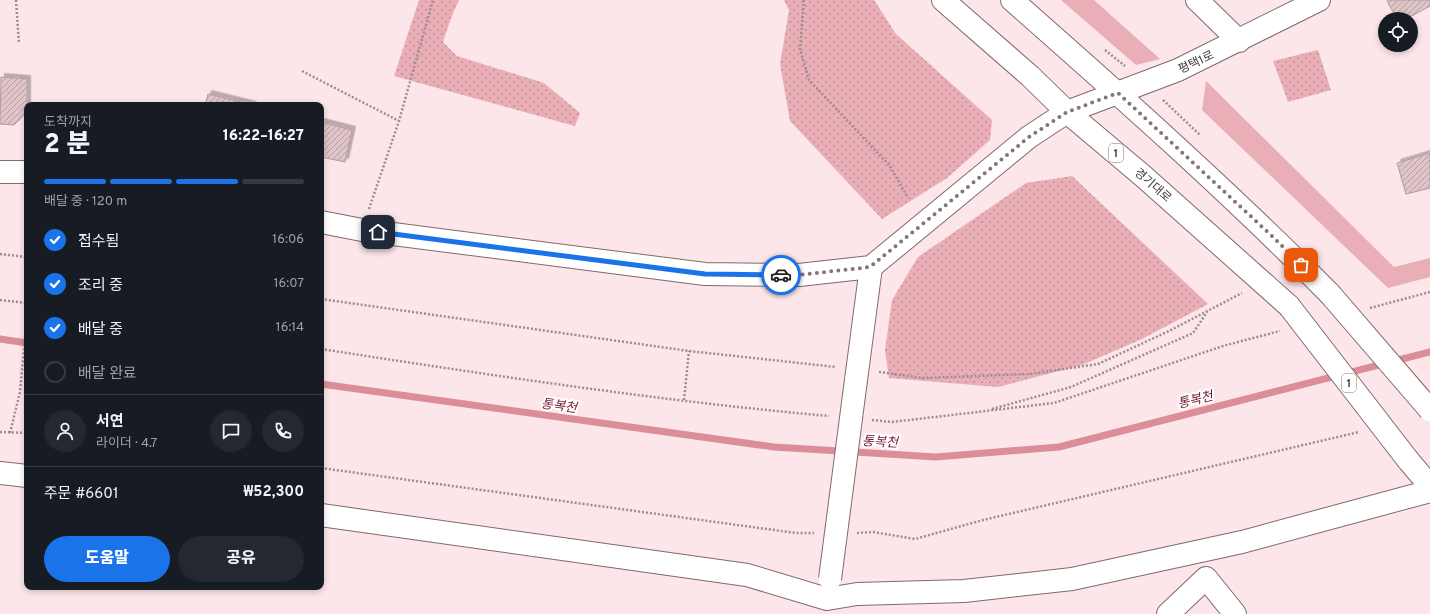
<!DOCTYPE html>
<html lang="ko">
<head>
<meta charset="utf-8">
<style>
	body { margin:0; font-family:Overpass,"Noto Sans KR",sans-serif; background:#242831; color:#f1f3f6; height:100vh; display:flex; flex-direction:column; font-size:15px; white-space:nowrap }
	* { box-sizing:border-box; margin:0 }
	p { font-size:13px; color:#9ea1a6 }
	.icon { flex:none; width:22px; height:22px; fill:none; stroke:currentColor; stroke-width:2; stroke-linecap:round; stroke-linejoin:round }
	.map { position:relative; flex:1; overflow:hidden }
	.side { position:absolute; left:24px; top:102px; width:300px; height:488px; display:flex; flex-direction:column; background:#171b24; border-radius:8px; box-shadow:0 2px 6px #0003 }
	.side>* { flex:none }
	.tools { position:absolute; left:1378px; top:12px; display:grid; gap:8px }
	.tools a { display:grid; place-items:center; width:40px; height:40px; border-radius:50%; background:#171b24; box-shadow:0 2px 6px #0003; font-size:20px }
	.pin { position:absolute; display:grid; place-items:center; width:34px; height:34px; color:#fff; margin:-17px; border-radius:8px; box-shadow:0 2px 6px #0006 }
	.courier { position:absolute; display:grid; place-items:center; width:40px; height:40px; margin:-20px; border:3px solid #1a73e8; border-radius:50%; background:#fff; color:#222; box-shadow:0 1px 5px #0007 }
	.overview em { font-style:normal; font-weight:800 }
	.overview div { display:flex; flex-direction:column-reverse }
	.overview { display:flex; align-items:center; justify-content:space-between; height:68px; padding:0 20px }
	h1 { font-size:26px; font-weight:800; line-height:30px }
	.bar { display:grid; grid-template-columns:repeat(4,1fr); gap:6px 4px; align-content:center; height:48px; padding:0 20px }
	.bar i { height:5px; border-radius:3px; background:#363941 }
	.bar .active { background:#1a73e8 }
	.bar p { grid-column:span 4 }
	.line { display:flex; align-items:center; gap:10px; padding:0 20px; border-top:1px solid #363941 }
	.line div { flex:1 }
	.round { display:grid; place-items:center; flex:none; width:42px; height:42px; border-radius:21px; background:#242831 }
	ol { padding:0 20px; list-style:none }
	li { display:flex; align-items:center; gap:12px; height:44px }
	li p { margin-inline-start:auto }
	li .icon { padding:4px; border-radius:50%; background:#1a73e8; color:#fff; stroke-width:4 }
	li:last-child { color:#9ea1a6 }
	li i { width:22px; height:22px; border:2px solid #363941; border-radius:50% }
	.button { display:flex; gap:8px; margin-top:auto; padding:8px 20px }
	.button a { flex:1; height:46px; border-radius:24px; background:#1a73e8; color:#fff; font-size:16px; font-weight:800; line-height:46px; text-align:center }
	.button a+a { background:#242831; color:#f1f3f6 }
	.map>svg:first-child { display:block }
	.grass { fill:#eaaeb7 }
	.park { fill:url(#park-dots) }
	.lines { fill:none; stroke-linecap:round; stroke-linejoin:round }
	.stream { stroke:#db8d9a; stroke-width:7 }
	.building { fill:url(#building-hatch); stroke:#b3999d; filter:url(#shadow) }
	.minor-casing { stroke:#81696c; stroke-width:24 }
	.major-casing { stroke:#81696c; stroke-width:24 }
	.path { stroke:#9d8c8f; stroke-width:2.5; stroke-dasharray:2 2; stroke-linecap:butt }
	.minor { stroke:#fff; stroke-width:22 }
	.major { stroke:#fff; stroke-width:22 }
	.minor-bridge-casing { stroke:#81696c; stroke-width:24; stroke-linecap:butt }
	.major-bridge-casing { stroke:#81696c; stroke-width:24; stroke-linecap:butt }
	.minor-bridge { stroke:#fff; stroke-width:22 }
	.major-bridge { stroke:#fff; stroke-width:22 }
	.done { stroke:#847577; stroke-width:4; stroke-dasharray:0 7.2 }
	.route { stroke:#1a73e8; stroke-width:5 }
	.labels { text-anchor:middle; stroke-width:4; stroke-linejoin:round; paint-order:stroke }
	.shield { fill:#fff; stroke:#7b7475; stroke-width:1 }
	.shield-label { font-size:11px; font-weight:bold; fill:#43383a }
	.street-label { font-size:12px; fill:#43383a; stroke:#fff }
	.water-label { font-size:13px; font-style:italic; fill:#751934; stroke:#fff }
</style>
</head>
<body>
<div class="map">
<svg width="1430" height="614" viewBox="0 0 1430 614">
	<defs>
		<pattern id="park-dots" width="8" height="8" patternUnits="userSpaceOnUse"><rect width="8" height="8" fill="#eaaeb7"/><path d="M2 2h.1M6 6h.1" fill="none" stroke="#bf8f96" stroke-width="1.8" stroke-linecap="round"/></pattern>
		<pattern id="building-hatch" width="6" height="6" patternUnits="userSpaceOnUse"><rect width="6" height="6" fill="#dfc4c8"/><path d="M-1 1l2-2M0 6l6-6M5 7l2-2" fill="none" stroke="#b6a0a3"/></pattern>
		<filter id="shadow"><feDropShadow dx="3.5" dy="-3.5" stdDeviation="0" flood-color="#0004"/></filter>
	</defs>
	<rect width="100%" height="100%" fill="#fce6e9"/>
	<g class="grass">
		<polygon points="1061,0 1094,0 1160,59 1136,65"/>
		<polygon points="1206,81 1394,267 1430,258 1430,277 1388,288 1202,110"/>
	</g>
	<g class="park">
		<polygon points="419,0 459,0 451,18 443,42 457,56 544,83 580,113 575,126 394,76"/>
		<polygon points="784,0 874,0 896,34 992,120 990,140 947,178 882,219 790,121 780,64 789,10"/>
		<polygon points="1318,50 1331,90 1288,102 1273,61"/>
		<polygon points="1072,176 1208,304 1142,339 1082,365 998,387 889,378 885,350 892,300 918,257 1026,183"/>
	</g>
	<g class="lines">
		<g class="stream">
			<polyline points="0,339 27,343"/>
			<polyline points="321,384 774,447 936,457 1059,447 1430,352"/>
		</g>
	</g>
	<g class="building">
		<polygon points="1389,0 1430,0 1430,6 1406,19 1397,19 1387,1"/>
		<polygon points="1,77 27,79 27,111 14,125 0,124"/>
		<polygon points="208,94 253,105 205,105"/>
		<polygon points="321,122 352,130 345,162 321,157"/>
		<polygon points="1430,153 1430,188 1406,194 1397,163"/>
	</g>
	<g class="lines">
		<g class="minor-casing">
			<g id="minor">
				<polyline points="1197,0 1239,41"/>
				<polyline points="0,172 27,172"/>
				<polyline points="321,222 362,230 705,274 799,275 871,267 1029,137 1067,112 1178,70 1319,0"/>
				<polyline points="856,380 871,267"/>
				<polyline points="0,473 27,476"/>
				<polyline points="321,515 747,575 827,599 857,594 964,591 1072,579 1242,542 1430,491"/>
				<polyline points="1168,614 1206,578 1235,614"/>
			</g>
		</g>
		<g class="major-casing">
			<g id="major">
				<polyline points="943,0 1030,76 1067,112 1143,176 1289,306"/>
				<path d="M1012,0c108,95 216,191 318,294"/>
				<polyline points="1408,460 1430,486"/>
			</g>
		</g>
		<g class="path">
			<polyline points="16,0 19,44"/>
			<polyline points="804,0 800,49 809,80 890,166 908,198"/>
			<polyline points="1105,50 1125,66"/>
			<polyline points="302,71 399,121"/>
			<polyline points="1163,100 1200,135"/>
			<polyline points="369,209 399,121 433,0"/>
			<polyline points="0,254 27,257"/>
			<polyline points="321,299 689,351 836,367"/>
			<polyline points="0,300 27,303"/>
			<polyline points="1370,308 1430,292"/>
			<path d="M321,349c169,26 338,52 508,67"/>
			<polyline points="879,372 923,378 1030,374 1098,364 1169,331 1242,293"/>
			<polyline points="684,400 689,351"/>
			<polyline points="992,409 1071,387 1193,333 1207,312"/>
			<polyline points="872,420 892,422 1054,403 1223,346 1280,331"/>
			<polyline points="0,432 27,433"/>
			<polyline points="10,433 20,392 27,316"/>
			<polyline points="321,468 796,533 814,533"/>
			<polyline points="857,533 873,532 915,539 983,520 1359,432"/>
		</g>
		<use href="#minor" class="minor"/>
		<use href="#major" class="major"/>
		<g class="minor-bridge-casing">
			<polyline id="minor-bridge" points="830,579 856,380"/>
		</g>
		<g class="major-bridge-casing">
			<g id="major-bridge">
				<polyline points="1330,294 1430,410"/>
				<polyline points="1289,306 1408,460"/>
			</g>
		</g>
		<use href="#minor-bridge" class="minor-bridge"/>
		<use href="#major-bridge" class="major-bridge"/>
	</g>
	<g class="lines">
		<polyline class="done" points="781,275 799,275 870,267 1029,137 1067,112 1118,93 1272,236 1301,265"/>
		<polyline class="route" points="378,232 705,274 781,275"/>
	</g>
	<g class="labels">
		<g class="shield">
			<rect x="1109" y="144" width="14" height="18" rx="3"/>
			<rect x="1342" y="374" width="14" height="18" rx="3"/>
		</g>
		<g class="shield-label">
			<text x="1116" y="157">1</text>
			<text x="1349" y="387">1</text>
		</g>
		<g class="street-label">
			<text transform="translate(1196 62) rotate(-25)" y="4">평택1로</text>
			<text transform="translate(1153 185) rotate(41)" y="4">경기대로</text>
		</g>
		<g class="water-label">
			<text transform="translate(1195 399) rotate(-14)" y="5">통복천</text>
			<text transform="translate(559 405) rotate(8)" y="5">통복천</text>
			<text transform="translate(880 441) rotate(3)" y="5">통복천</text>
		</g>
	</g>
</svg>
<div class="tools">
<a><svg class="icon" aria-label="locate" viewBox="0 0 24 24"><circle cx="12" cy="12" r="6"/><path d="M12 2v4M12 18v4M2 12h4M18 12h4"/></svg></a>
</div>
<div class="pin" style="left:1301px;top:265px;background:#ea580c"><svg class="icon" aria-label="bag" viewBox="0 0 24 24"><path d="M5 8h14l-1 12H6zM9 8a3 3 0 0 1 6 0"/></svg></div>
<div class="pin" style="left:378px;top:232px;background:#1f2937"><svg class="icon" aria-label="home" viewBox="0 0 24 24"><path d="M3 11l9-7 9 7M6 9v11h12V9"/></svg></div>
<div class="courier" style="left:781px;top:275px"><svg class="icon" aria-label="car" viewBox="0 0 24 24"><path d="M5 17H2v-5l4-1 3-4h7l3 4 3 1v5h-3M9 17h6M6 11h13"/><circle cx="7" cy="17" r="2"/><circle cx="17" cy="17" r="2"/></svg></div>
<section class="side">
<div class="overview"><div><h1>2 분</h1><p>도착까지</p></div><em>16:22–16:27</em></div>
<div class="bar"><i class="active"></i><i class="active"></i><i class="active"></i><i></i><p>배달 중 · 120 m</p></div>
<ol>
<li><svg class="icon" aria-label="check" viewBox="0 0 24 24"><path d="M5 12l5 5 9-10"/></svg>접수됨<p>16:06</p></li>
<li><svg class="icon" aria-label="check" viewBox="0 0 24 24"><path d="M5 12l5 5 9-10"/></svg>조리 중<p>16:07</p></li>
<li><svg class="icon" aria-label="check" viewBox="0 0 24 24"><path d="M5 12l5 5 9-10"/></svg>배달 중<p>16:14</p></li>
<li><i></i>배달 완료</li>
</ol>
<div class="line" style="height:72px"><a class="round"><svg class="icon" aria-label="person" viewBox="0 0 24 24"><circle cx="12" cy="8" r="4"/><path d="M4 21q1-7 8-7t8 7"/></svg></a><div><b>서연</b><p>라이더 · 4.7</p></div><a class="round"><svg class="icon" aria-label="chat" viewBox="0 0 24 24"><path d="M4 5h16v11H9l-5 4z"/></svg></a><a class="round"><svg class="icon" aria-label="phone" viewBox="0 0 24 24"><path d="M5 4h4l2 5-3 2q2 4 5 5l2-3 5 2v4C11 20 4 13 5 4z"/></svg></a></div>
<div class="line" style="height:52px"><div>주문 #6601</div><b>₩52,300</b></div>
<div class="button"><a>도움말</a><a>공유</a></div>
</section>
</div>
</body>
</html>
